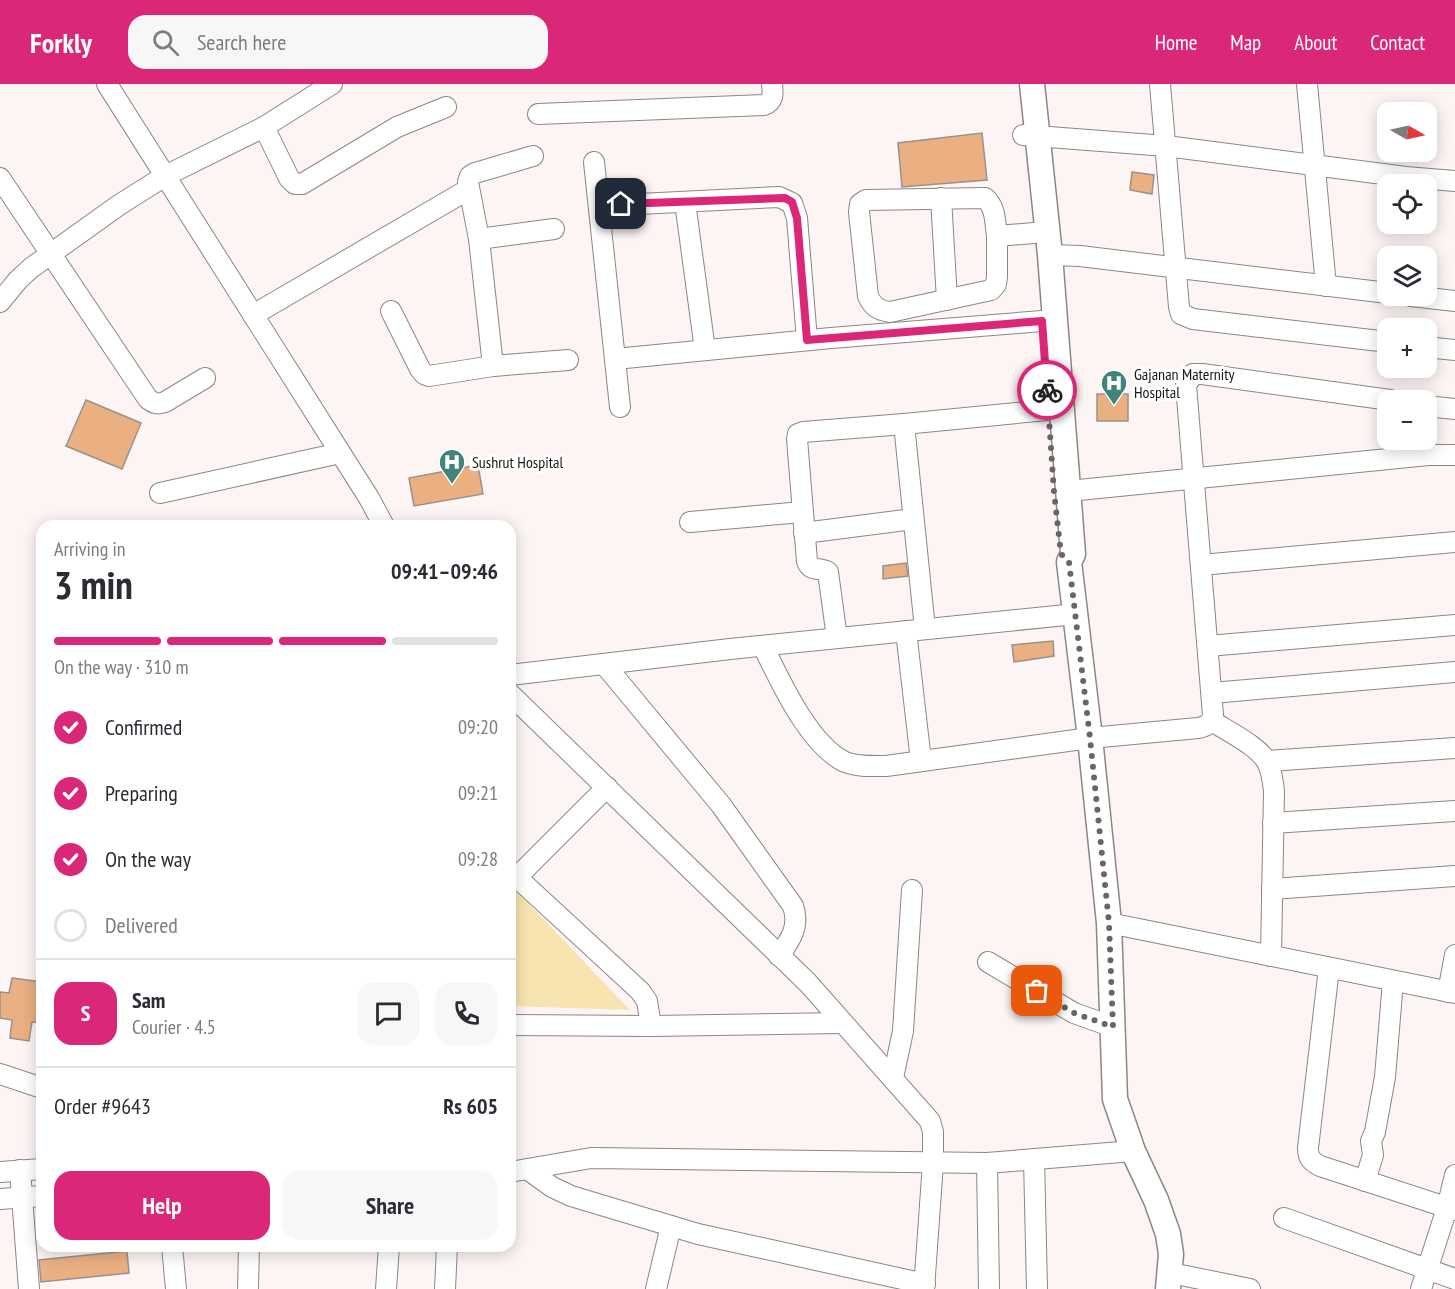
<!DOCTYPE html>
<html lang="en">
<head>
<meta charset="utf-8">
<style>
	body { margin:0; font-family:"PT Sans Narrow",sans-serif; background:#f7f7f7; color:#2b2b33; height:100vh; display:flex; flex-direction:column; font-size:22px; white-space:nowrap }
	* { box-sizing:border-box; margin:0 }
	p { font-size:20px; color:#7c7c81 }
	.icon { flex:none; width:33px; height:33px; fill:none; stroke:currentColor; stroke-width:2; stroke-linecap:round; stroke-linejoin:round }
	.map { position:relative; flex:1; overflow:hidden }
	.panel { position:absolute; left:36px; top:436px; width:480px; height:732px; display:flex; flex-direction:column; background:#fff; border-radius:18px; box-shadow:0 3px 15px #0003 }
	.panel>* { flex:none }
	.needle { width:39px; rotate:99deg }
	.controls { position:absolute; left:1377px; top:18px; display:grid; gap:12px }
	.controls a { display:grid; place-items:center; width:60px; height:60px; border-radius:12px; background:#fff; box-shadow:0 3px 15px #0003; font-size:30px }
	.pin { position:absolute; display:grid; place-items:center; width:51px; height:51px; color:#fff; margin:-26px; border-radius:12px; box-shadow:0 3px 9px #0006 }
	.courier { position:absolute; display:grid; place-items:center; width:60px; height:60px; margin:-30px; border:4px solid #db2777; border-radius:50%; background:#fff; color:#222; box-shadow:0 2px 8px #0007 }
	.head em { font-style:normal; font-weight:600 }
	.head div { display:flex; flex-direction:column-reverse }
	.head { display:flex; align-items:center; justify-content:space-between; height:102px; padding:0 18px }
	h1 { font-size:39px; font-weight:600; line-height:45px }
	.bar { display:grid; grid-template-columns:repeat(4,1fr); gap:9px 6px; align-content:center; height:72px; padding:0 18px }
	.bar i { height:8px; border-radius:4px; background:#e1e1e2 }
	.bar .active { background:#db2777 }
	.bar p { grid-column:span 4 }
	.line { display:flex; align-items:center; gap:15px; padding:0 18px; border-top:2px solid #e1e1e2 }
	.line div { flex:1 }
	.round { display:grid; place-items:center; flex:none; width:63px; height:63px; border-radius:18px; background:#f7f7f7 }
	ol { padding:0 18px; list-style:none }
	li { display:flex; align-items:center; gap:18px; height:66px }
	li p { margin-inline-start:auto }
	li .icon { padding:6px; border-radius:50%; background:#db2777; color:#fff; stroke-width:4 }
	li:last-child { color:#7c7c81 }
	li i { width:33px; height:33px; border:3px solid #e1e1e2; border-radius:50% }
	.button { display:flex; gap:12px; margin-top:auto; padding:12px 18px }
	.button a { flex:1; height:69px; border-radius:18px; background:#db2777; color:#fff; font-size:24px; font-weight:600; line-height:69px; text-align:center }
	.button a+a { background:#f7f7f7; color:#2b2b33 }
	header { display:flex; align-items:center; gap:36px; box-sizing:border-box; height:84px; padding:0 30px; background:#db2777; color:#fff }
	header strong { font-size:28px }
	nav { display:flex; gap:33px; margin-inline-start:auto; font-size:21px }
	.search { width:420px; height:54px; background:#f7f7f7; display:flex; align-items:center; gap:15px; box-sizing:border-box; padding:0 21px; border-radius:18px; color:#7c7c81; font-size:22px }
	.map>svg:first-child { display:block }
	.green { fill:#f7e4b1 }
	.building { fill:#eab082; stroke:#97928e; stroke-width:1.5 }
	.lines { fill:none; stroke-linecap:round; stroke-linejoin:round }
	.minor-casing { stroke:#8d8685; stroke-width:22 }
	.major-casing { stroke:#8d8685; stroke-width:27 }
	.minor { stroke:#fff; stroke-width:20 }
	.major { stroke:#fff; stroke-width:24 }
	.done { stroke:#696564; stroke-width:6; stroke-dasharray:0 10.8 }
	.route { stroke:#db2777; stroke-width:8 }
	.labels { text-anchor:middle; stroke-width:6; stroke-linejoin:round; paint-order:stroke }
	.poi-label { font-size:16px; fill:#191716; stroke:#fff; text-anchor:start }
</style>
</head>
<body>
<header>
<strong>Forkly</strong>
<div class="search"><svg class="icon" aria-label="search" viewBox="0 0 24 24"><circle cx="10" cy="10" r="6"/><path d="M15 15l6 6"/></svg>Search here</div>
<nav><a>Home</a><a>Map</a><a>About</a><a>Contact</a></nav>
</header>
<div class="map">
<svg width="1455" height="1205" viewBox="0 0 1455 1205">
	<rect width="100%" height="100%" fill="#fdf5f4"/>
	<polygon class="green" points="510,800 630,926 510,922"/>
	<g class="building">
		<polygon points="982,49 987,96 902,103 898,59"/>
		<polygon points="1132,88 1154,91 1152,110 1130,106"/>
		<rect x="1097" y="310" width="31" height="27"/>
		<polygon points="86,316 141,339 122,385 66,362"/>
		<polygon points="478,381 483,410 414,422 409,394"/>
		<polygon points="906,479 908,492 883,495 883,482"/>
		<polygon points="1053,557 1054,572 1014,578 1012,561"/>
		<polygon points="12,894 42,898 42,939 32,938 29,957 10,954 12,936 0,934 0,908 9,909"/>
		<polygon points="127,1167 129,1189 41,1198 39,1176"/>
	</g>
	<g class="lines">
		<g class="minor-casing">
			<g id="minor">
				<polyline points="107,0 369,414 384,442"/>
				<polyline points="1160,0 1179,223 1181,230 1193,235 1388,258"/>
				<polyline points="1307,0 1326,202"/>
				<path d="M538,30l226,-9c10,-4 9,-11 8,-21"/>
				<polyline points="264,43 289,94 295,100 302,100 397,43 446,23"/>
				<polyline points="1023,51 1166,62 1406,93 1455,97"/>
				<polyline points="594,78 620,323"/>
				<path d="M0,94l148,221c6,4 9,6 17,3l40,-24"/>
				<polyline points="941,114 947,216"/>
				<polyline points="685,118 705,266"/>
				<polyline points="599,122 779,113 792,119 797,134 807,256"/>
				<path d="M997,152c-2,-13 -1,-29 -12,-38l-119,2 -6,4 -1,8 9,84c5,11 10,14 22,16l101,-22 5,-6 1,-7v-41l37,-3"/>
				<polyline points="479,155 554,145"/>
				<polyline points="1050,171 1080,172 1388,209"/>
				<polyline points="1411,212 1455,217"/>
				<polyline points="0,218 18,196 31,184 119,121 165,92 264,43 332,0"/>
				<polyline points="391,227 420,285 424,290 429,292 493,282 568,276"/>
				<polyline points="253,231 469,105"/>
				<polyline points="1426,263 1455,266"/>
				<polyline points="615,275 831,254 1042,237"/>
				<polyline points="493,282 479,155 468,98 470,92 475,89 533,72"/>
				<polyline points="1426,322 1455,325"/>
				<polyline points="904,340 925,545"/>
				<polyline points="1069,407 1428,371 1455,371"/>
				<polyline points="160,409 340,369"/>
				<polyline points="690,438 802,428"/>
				<polyline points="804,449 913,435"/>
				<polyline points="1201,481 1455,458"/>
				<polyline points="906,547 921,677"/>
				<path d="M837,554l-9,-66c-8,-5 -18,0 -21,-11l-10,-122 1,-5 5,-2 101,-8 143,-14"/>
				<path d="M763,562c17,35 46,99 82,116 13,5 28,4 41,4l204,-28 108,-10c9,-2 13,-4 15,-13l-27,-330 7,-11h9l188,26"/>
				<polyline points="1208,562 1455,541"/>
				<path d="M604,580l117,141 72,101c7,20 -2,33 -14,50"/>
				<polyline points="510,591 730,565 1076,530"/>
				<polyline points="1212,609 1455,588"/>
				<polyline points="510,610 808,899 930,1037 933,1048 933,1079 924,1205"/>
				<path d="M1212,637c15,10 49,26 56,43 4,8 5,18 6,27l-3,165"/>
				<polyline points="1268,677 1455,664"/>
				<polyline points="1273,739 1455,727"/>
				<polyline points="510,787 640,907 647,917 651,942"/>
				<polyline points="517,793 607,703"/>
				<polyline points="1272,805 1455,792"/>
				<polyline points="1109,839 1455,909"/>
				<polyline points="988,878 1074,929 1113,943"/>
				<path d="M1329,884l-21,180c0,10 3,13 12,18l135,44"/>
				<polyline points="1448,908 1455,871"/>
				<polyline points="510,941 651,942 843,939"/>
				<polyline points="0,990 42,1004"/>
				<polyline points="893,994 903,947 912,806"/>
				<polyline points="1034,1075 1037,1205"/>
				<polyline points="987,1079 989,1205"/>
				<polyline points="527,1085 552,1103 571,1112 698,1150 925,1200"/>
				<polyline points="20,1086 29,1205"/>
				<polyline points="0,1088 42,1085"/>
				<polyline points="510,1088 591,1074 987,1079 1133,1067"/>
				<polyline points="1365,1097 1373,1071 1371,1057 1375,1048 1385,993 1393,897"/>
				<polyline points="0,1115 42,1112"/>
				<polyline points="1284,1134 1455,1195"/>
				<polyline points="172,1162 176,1205"/>
				<polyline points="1171,1189 1250,1205"/>
				<polyline points="248,1205 249,1162"/>
				<polyline points="386,1205 389,1162"/>
				<polyline points="445,1205 447,1162"/>
				<polyline points="656,1205 671,1142"/>
				<polyline points="1421,1205 1447,1124 1455,1091"/>
			</g>
		</g>
		<g class="major-casing">
			<polyline id="major" points="1032,0 1050,171 1073,470 1069,478 1090,654 1109,839 1115,1015 1133,1067 1156,1116 1168,1150 1171,1170 1168,1205"/>
		</g>
		<use href="#minor" class="minor"/>
		<use href="#major" class="major"/>
	</g>
	<g class="lines">
		<polyline class="done" points="1037,907 1074,929 1113,943 1109,839 1090,654 1069,478 1061,470 1054,408 1047,306"/>
		<polyline class="route" points="621,120 785,114 792,118 797,134 807,256 1042,237 1047,306"/>
	</g>
	<defs>
		<g id="hospital-pin" transform="scale(1.35)"><path d="M0 17L-7.5 6A9.5 9.5 0 1 1 7.5 6Z" fill="#3f857b" stroke="#fff"/><path d="M-5-5h3v3.5h4V-5h3V5h-3V1.5h-4V5h-3Z" fill="#fff"/></g>
	</defs>
	<g fill-rule="evenodd">
		<use href="#hospital-pin" x="1114" y="299"/>
		<use href="#hospital-pin" x="452" y="378"/>
	</g>
	<g class="labels">
		<g class="poi-label">
			<text x="1134" y="296">Gajanan Maternity<tspan x="1134" dy="18">Hospital</tspan></text>
			<text x="472" y="384">Sushrut Hospital</text>
		</g>
	</g>
</svg>
<div class="controls">
<a><svg class="needle" viewBox="-14 -14 28 28"><path d="M0-13l5 13h-10z" fill="#e53935"/><path d="M0 13l5-13h-10z" fill="#7c7c81"/></svg></a>
<a><svg class="icon" aria-label="locate" viewBox="0 0 24 24"><circle cx="12" cy="12" r="6"/><path d="M12 2v4M12 18v4M2 12h4M18 12h4"/></svg></a>
<a><svg class="icon" aria-label="layers" viewBox="0 0 24 24"><path d="M12 4l9 5-9 5-9-5zM3 14l9 5 9-5"/></svg></a>
<a>+</a>
<a>−</a>
</div>
<div class="pin" style="left:1037px;top:907px;background:#ea580c"><svg class="icon" aria-label="bag" viewBox="0 0 24 24"><path d="M5 8h14l-1 12H6zM9 8a3 3 0 0 1 6 0"/></svg></div>
<div class="pin" style="left:621px;top:120px;background:#1f2937"><svg class="icon" aria-label="home" viewBox="0 0 24 24"><path d="M3 11l9-7 9 7M6 9v11h12V9"/></svg></div>
<div class="courier" style="left:1047px;top:306px"><svg class="icon" aria-label="bike" viewBox="0 0 24 24"><circle cx="6" cy="16" r="4"/><circle cx="18" cy="16" r="4"/><path d="M6 16l4-8h5l3 8M10 8l3 8H6M13 5h3"/></svg></div>
<section class="panel">
<div class="head"><div><h1>3 min</h1><p>Arriving in</p></div><em>09:41–09:46</em></div>
<div class="bar"><i class="active"></i><i class="active"></i><i class="active"></i><i></i><p>On the way · 310 m</p></div>
<ol>
<li><svg class="icon" aria-label="check" viewBox="0 0 24 24"><path d="M5 12l5 5 9-10"/></svg>Confirmed<p>09:20</p></li>
<li><svg class="icon" aria-label="check" viewBox="0 0 24 24"><path d="M5 12l5 5 9-10"/></svg>Preparing<p>09:21</p></li>
<li><svg class="icon" aria-label="check" viewBox="0 0 24 24"><path d="M5 12l5 5 9-10"/></svg>On the way<p>09:28</p></li>
<li><i></i>Delivered</li>
</ol>
<div class="line" style="height:108px"><b class="round" style="background:#db2777;color:#fff">S</b><div><b>Sam</b><p>Courier · 4.5</p></div><a class="round"><svg class="icon" aria-label="chat" viewBox="0 0 24 24"><path d="M4 5h16v11H9l-5 4z"/></svg></a><a class="round"><svg class="icon" aria-label="phone" viewBox="0 0 24 24"><path d="M5 4h4l2 5-3 2q2 4 5 5l2-3 5 2v4C11 20 4 13 5 4z"/></svg></a></div>
<div class="line" style="height:78px"><div>Order #9643</div><b>Rs 605</b></div>
<div class="button"><a>Help</a><a>Share</a></div>
</section>
</div>
</body>
</html>
